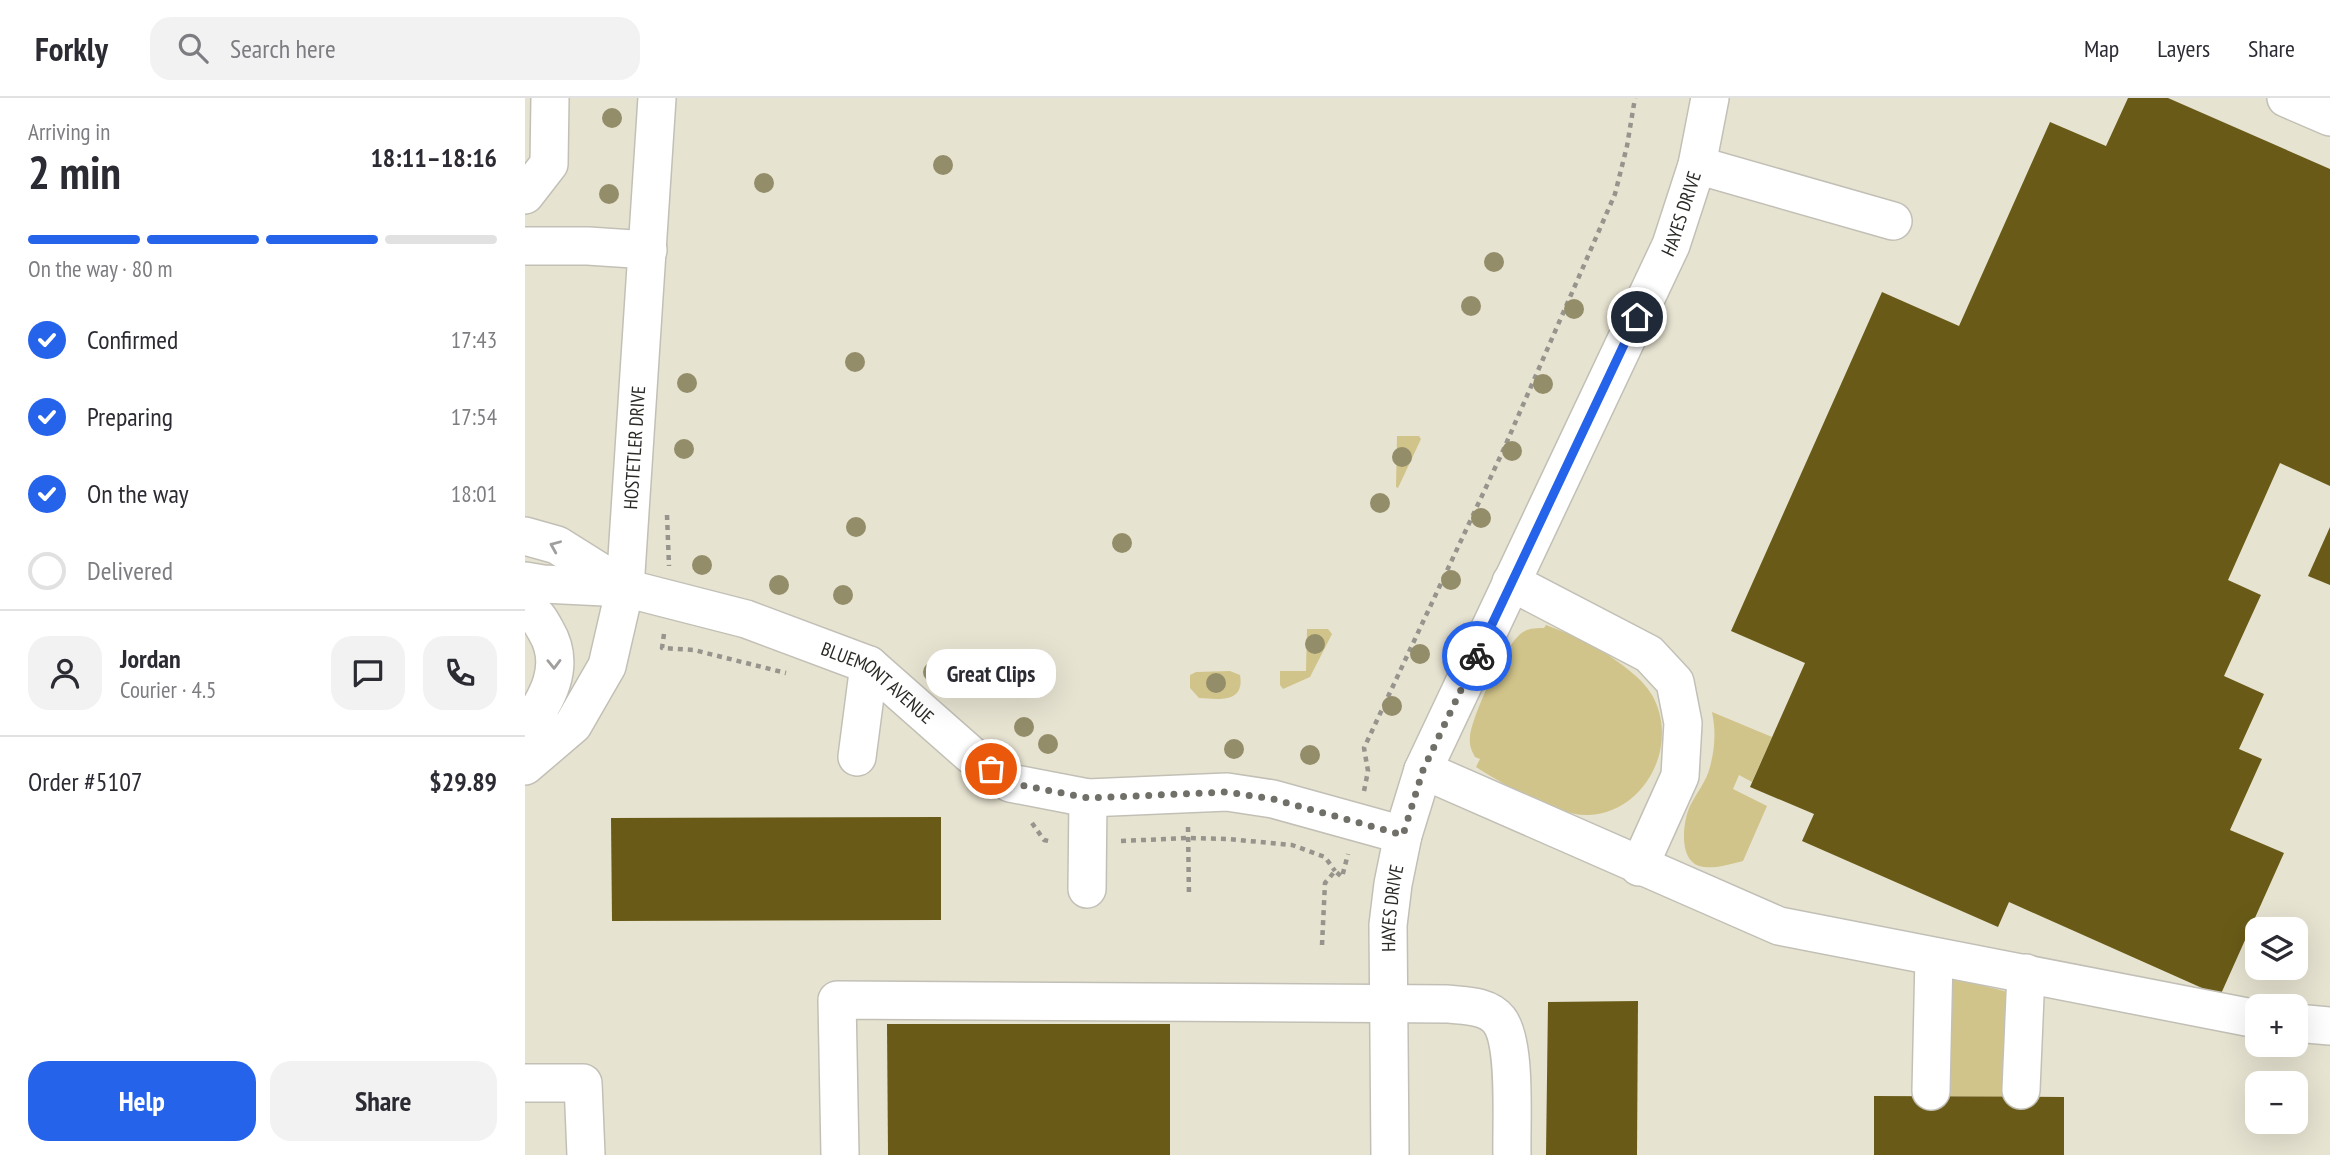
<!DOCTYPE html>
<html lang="en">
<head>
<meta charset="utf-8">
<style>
	body { margin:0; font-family:"PT Sans Narrow",sans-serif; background:#f2f2f3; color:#2b2b33; height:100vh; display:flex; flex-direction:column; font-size:26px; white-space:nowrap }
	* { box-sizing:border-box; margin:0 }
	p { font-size:23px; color:#7c7c81 }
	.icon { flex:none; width:38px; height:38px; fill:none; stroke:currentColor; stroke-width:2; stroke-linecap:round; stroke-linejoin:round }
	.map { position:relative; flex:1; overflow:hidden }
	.side { display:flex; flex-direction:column; background:#fff; width:525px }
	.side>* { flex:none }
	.tools { position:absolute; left:1720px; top:819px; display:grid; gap:14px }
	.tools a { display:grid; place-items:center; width:63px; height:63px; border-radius:14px; background:#fff; box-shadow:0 7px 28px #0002; font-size:35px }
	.pin { position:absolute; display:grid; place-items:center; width:60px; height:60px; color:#fff; margin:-30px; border:4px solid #fff; border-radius:50%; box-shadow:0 2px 7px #0007 }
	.courier { position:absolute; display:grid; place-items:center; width:70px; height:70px; margin:-35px; border:5px solid #2563eb; border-radius:50%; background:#fff; color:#222; box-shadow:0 2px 9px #0007 }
	.bubble { position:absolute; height:49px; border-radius:21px; background:#fff; box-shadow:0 7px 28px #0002; font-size:23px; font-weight:700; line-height:49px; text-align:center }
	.summary em { font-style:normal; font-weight:700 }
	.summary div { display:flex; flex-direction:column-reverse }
	.summary { display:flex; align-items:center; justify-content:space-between; height:119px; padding:0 28px }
	h1 { font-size:46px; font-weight:700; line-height:52px }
	.bar { display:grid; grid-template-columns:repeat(4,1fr); gap:10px 7px; align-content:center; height:84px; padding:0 28px }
	.bar i { height:9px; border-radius:5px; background:#e1e1e2 }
	.bar .active { background:#2563eb }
	.bar p { grid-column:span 4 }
	.line { display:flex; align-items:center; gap:18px; padding:0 28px; border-top:2px solid #e1e1e2 }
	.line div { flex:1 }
	.round { display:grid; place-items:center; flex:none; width:74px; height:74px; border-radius:21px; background:#f2f2f3 }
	ol { padding:0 28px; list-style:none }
	li { display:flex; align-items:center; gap:21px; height:77px }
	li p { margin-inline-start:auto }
	li .icon { padding:7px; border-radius:50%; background:#2563eb; color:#fff; stroke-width:4 }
	li:last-child { color:#7c7c81 }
	li i { width:38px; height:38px; border:4px solid #e1e1e2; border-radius:50% }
	.action { display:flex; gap:14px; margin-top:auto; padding:14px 28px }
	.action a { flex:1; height:80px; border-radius:21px; background:#2563eb; color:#fff; font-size:28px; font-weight:700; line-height:80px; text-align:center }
	.action a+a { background:#f2f2f3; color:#2b2b33 }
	header { display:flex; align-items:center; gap:42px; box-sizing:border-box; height:98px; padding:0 35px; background:#fff; border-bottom:2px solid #e1e1e2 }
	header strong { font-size:33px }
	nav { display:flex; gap:38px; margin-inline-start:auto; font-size:24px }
	.search { width:490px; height:63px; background:#f2f2f3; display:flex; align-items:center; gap:18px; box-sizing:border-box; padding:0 24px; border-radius:21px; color:#7c7c81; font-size:26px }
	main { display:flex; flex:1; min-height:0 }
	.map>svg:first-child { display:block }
	.built { fill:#e7e3d1; fill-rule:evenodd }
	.green { fill:#d1c48a }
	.building { fill:#695b17 }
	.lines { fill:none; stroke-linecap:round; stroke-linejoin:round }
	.minor-casing { stroke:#c2c0b6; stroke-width:40 }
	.path { stroke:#96948c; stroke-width:4.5; stroke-dasharray:5 5; stroke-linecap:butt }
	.minor { stroke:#fff; stroke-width:37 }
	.tree { fill:#948d6a }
	.oneway { stroke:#a09f9d }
	.done { stroke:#706f68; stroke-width:7; stroke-dasharray:0 12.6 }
	.route { stroke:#2563eb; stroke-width:9 }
	.labels { text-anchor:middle; stroke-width:7; stroke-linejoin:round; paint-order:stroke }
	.street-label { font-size:19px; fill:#2b2a26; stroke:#fff }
</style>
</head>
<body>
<header>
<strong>Forkly</strong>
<div class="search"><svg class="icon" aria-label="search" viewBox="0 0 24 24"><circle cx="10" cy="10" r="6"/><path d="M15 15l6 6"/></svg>Search here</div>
<nav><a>Map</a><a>Layers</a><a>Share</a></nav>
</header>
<main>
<section class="side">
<div class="summary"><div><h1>2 min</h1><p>Arriving in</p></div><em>18:11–18:16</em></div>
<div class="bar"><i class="active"></i><i class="active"></i><i class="active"></i><i></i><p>On the way · 80 m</p></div>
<ol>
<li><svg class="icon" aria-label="check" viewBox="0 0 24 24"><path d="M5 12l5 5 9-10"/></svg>Confirmed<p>17:43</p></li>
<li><svg class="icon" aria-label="check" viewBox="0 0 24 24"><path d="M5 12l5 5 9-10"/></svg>Preparing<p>17:54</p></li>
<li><svg class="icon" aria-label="check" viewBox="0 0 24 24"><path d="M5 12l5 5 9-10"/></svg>On the way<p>18:01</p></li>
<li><i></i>Delivered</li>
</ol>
<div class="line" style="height:126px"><a class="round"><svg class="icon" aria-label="person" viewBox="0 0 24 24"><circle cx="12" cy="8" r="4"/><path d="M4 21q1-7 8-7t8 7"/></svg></a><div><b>Jordan</b><p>Courier · 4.5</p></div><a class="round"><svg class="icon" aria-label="chat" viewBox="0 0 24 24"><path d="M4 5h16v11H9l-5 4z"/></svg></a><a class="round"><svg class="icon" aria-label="phone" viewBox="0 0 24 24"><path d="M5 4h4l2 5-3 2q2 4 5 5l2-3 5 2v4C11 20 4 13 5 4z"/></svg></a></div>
<div class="line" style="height:91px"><div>Order #5107</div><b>$29.89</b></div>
<div class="action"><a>Help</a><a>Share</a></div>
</section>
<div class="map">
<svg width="1805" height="1057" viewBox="0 0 1805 1057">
	<rect width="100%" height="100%" fill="#f1efe4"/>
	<path class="built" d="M0,0h1805v1057h-1805zM1732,831h39v39h-39zM1732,908h39v39h-39zM1732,985h39v39h-39z"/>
	<g class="green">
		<polygon points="872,338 894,338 896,341 873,390 871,389"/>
		<path d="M1021,527l57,22 1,5c16,12 37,24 48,43 28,49 -6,117 -63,120 -30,2 -88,-32 -113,-48l4,-8 -5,-2c-3,-6 -6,-11 -5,-20 2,-21 35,-94 53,-105 6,-4 14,-4 21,-4z"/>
		<polygon points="782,531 803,531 807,536 785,579 758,591 755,587 755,573 781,573"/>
		<path d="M705,573l10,4c5,29 -22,24 -41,23l-9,-10v-13l6,-3z"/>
		<path d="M1187,614l60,25 -20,45 -13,-7 -6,14 34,17 -24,55c-13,3 -30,9 -44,5 -21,-7 -16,-45 -9,-60 7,-14 16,-24 20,-39 5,-19 6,-36 2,-55z"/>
		<polygon points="1416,877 1483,894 1483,999 1416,998"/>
	</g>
	<g class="building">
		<polygon points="1603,0 1643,0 1805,71 1805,388 1755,365 1703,482 1736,497 1699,578 1739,596 1714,651 1737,661 1705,732 1759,755 1695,898 1484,804 1473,829 1277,743 1289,716 1225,689 1280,565 1206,533 1357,194 1434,228 1525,24 1581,48"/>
		<polygon points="1805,429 1805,487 1783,478"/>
		<polygon points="416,719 416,822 87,823 86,720"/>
		<polygon points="1113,903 1112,1057 1021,1057 1023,904"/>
		<polygon points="362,926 645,926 645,1057 363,1057"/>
		<polygon points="1349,998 1539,999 1539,1057 1349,1057"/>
	</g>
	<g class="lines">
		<g class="minor-casing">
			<g id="minor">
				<polyline points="1761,0 1805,19"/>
				<polyline points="1172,67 1368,123"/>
				<polyline points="0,97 24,66 25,0"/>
				<polyline points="0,148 63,148 123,152"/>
				<polyline points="0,438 32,447 99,489"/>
				<path id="s1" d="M0,483l18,3 82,4 121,31 123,46 102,90 39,28 78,15 139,-6 46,7 130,36"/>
				<polyline points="986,484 1124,556 1150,584 1158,625 1155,678 1114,769"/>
				<path d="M0,509c11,6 15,13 21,24 21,35 1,69 -21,99"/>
				<polyline points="332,659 344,567"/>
				<path id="s2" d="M0,668l48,-41 34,-59 18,-78 32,-490"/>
				<polyline points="898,672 1254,828 1732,921"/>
				<polyline points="562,791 563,700"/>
				<polyline points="1771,925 1805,928"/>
				<polyline points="0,985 58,985 61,1057"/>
				<polyline points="1496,992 1501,875"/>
				<polyline points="1406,993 1409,859"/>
				<path d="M315,1057l-3,-155 611,4c17,2 39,1 51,16 18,23 12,104 13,135"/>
				<path id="s3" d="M865,1057l-2,-230 5,-41 10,-49 20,-65 248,-525 26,-80 13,-67"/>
			</g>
		</g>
		<g class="path">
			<polyline points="142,417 144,468"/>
			<polyline points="139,536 137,550 169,552 261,575"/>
			<polyline points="839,693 843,673 839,650 977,355 1090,96 1102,48 1110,0"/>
			<polyline points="507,725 519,742 528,744"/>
			<polyline points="663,729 664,798"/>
			<polyline points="596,743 663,740 703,741 767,747 800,759 810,773"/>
			<polyline points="797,847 800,785 810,773 817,779 823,756"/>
		</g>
		<use href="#minor" class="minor"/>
	</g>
	<g class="tree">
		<circle cx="87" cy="20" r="10"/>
		<circle cx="418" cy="67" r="10"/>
		<circle cx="239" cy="85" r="10"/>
		<circle cx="84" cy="96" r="10"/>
		<circle cx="969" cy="164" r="10"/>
		<circle cx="946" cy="208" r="10"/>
		<circle cx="1049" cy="211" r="10"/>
		<circle cx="330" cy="264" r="10"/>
		<circle cx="162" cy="285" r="10"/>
		<circle cx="1018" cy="286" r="10"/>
		<circle cx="159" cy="351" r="10"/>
		<circle cx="987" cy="353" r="10"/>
		<circle cx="877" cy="359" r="10"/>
		<circle cx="855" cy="405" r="10"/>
		<circle cx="956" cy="420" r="10"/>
		<circle cx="331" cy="429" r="10"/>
		<circle cx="597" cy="445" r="10"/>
		<circle cx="177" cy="467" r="10"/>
		<circle cx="926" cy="482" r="10"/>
		<circle cx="254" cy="487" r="10"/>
		<circle cx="318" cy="497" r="10"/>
		<circle cx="790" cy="546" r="10"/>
		<circle cx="895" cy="556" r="10"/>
		<circle cx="408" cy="574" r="10"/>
		<circle cx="691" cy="585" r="10"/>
		<circle cx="867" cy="608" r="10"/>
		<circle cx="499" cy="629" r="10"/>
		<circle cx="523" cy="646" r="10"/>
		<circle cx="709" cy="651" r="10"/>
		<circle cx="785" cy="657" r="10"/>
	</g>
	<defs><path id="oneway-chevron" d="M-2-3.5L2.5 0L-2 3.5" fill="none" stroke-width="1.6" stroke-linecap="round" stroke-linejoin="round" transform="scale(1.75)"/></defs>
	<g class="oneway">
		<use href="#oneway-chevron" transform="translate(30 448) rotate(-157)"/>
		<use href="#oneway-chevron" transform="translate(29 566) rotate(89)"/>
	</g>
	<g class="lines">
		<polyline class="done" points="466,671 485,685 563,700 702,694 748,701 878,737 898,672 952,558"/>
		<polyline class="route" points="952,558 1112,219"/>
	</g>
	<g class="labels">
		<g class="street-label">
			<text dy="7" stroke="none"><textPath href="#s3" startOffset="1003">HAYES DRIVE</textPath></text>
			<text dy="7" stroke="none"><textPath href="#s2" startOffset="352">HOSTETLER DRIVE</textPath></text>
			<text dy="7" stroke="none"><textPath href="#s1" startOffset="373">BLUEMONT AVENUE</textPath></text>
			<text dy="7" stroke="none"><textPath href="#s3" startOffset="247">HAYES DRIVE</textPath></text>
		</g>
	</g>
</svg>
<div class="tools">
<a><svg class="icon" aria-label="layers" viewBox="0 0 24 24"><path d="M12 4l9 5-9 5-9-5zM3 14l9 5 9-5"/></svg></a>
<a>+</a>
<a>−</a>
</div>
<div class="pin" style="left:466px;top:671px;background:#ea580c"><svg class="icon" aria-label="bag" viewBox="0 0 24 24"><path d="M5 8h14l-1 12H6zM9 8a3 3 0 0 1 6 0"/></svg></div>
<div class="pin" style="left:1112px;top:219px;background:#1f2937"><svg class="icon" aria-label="home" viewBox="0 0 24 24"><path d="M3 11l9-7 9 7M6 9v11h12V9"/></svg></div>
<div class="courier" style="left:952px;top:558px"><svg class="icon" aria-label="bike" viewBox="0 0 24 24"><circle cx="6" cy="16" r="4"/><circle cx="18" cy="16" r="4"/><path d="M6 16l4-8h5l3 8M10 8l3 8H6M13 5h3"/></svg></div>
<div class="bubble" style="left:401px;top:551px;width:130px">Great Clips</div>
</div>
</main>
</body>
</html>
